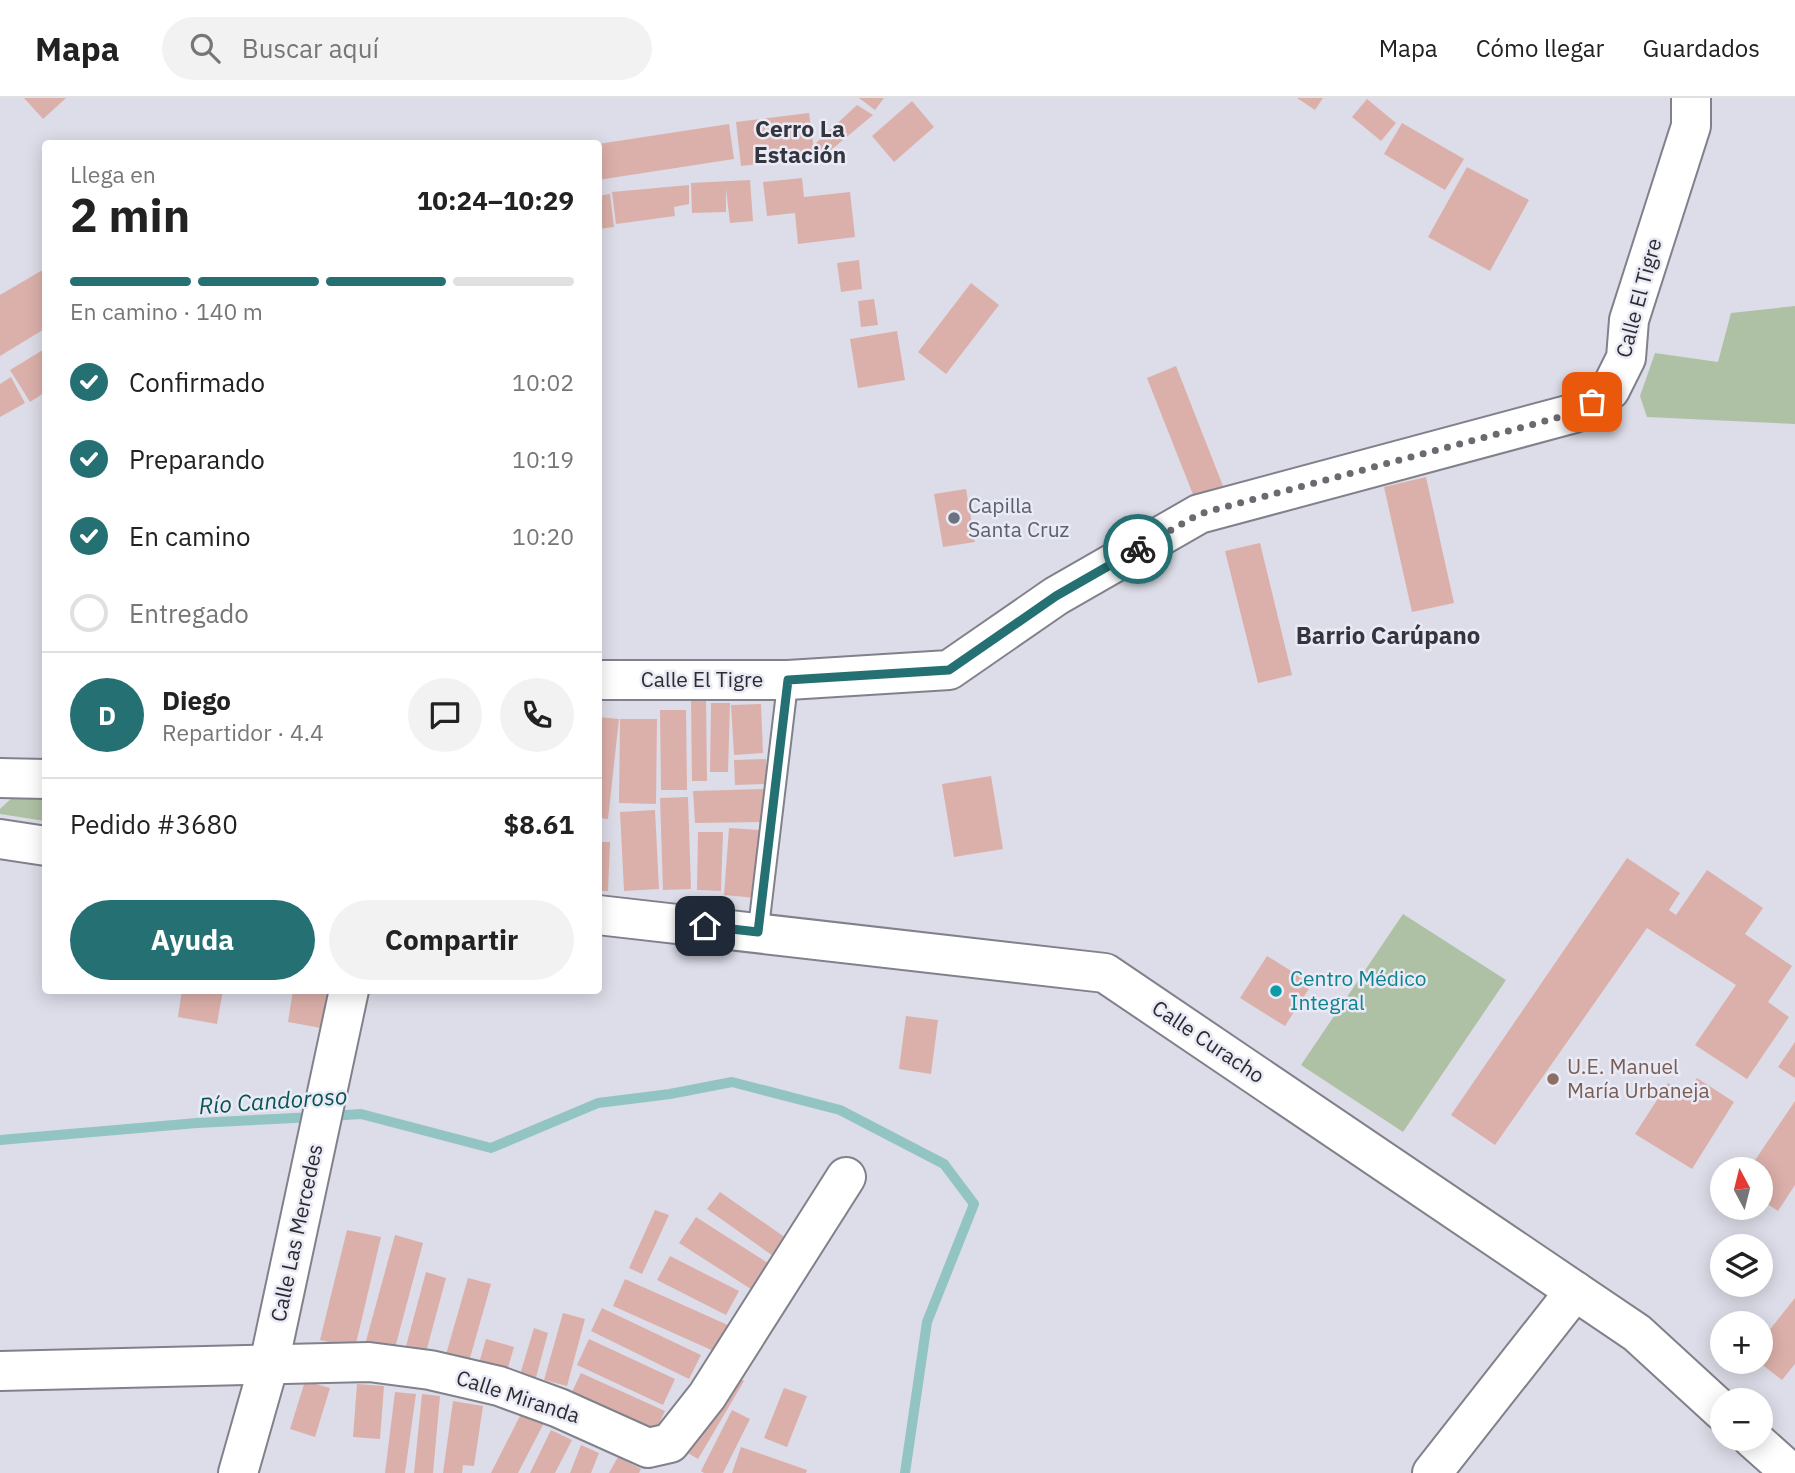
<!DOCTYPE html>
<html lang="es">
<head>
<meta charset="utf-8">
<style>
	body { margin:0; font-family:"IBM Plex Sans",sans-serif; background:#f2f2f2; color:#222; height:100vh; display:flex; flex-direction:column; font-size:26px; white-space:nowrap }
	* { box-sizing:border-box; margin:0 }
	p { font-size:23px; color:#767676 }
	.icon { flex:none; width:38px; height:38px; fill:none; stroke:currentColor; stroke-width:2; stroke-linecap:round; stroke-linejoin:round }
	.map { position:relative; flex:1; overflow:hidden }
	.details { position:absolute; left:42px; top:42px; width:560px; height:854px; display:flex; flex-direction:column; background:#fff; border-radius:7px; box-shadow:0 4px 18px #0003 }
	.details>* { flex:none }
	.needle { width:46px; rotate:353deg }
	.tools { position:absolute; left:1710px; top:1059px; display:grid; gap:14px }
	.tools a { display:grid; place-items:center; width:63px; height:63px; border-radius:50%; background:#fff; box-shadow:0 4px 18px #0003; font-size:35px }
	.pin { position:absolute; display:grid; place-items:center; width:60px; height:60px; color:#fff; margin:-30px; border-radius:14px; box-shadow:0 4px 10px #0006 }
	.courier { position:absolute; display:grid; place-items:center; width:70px; height:70px; margin:-35px; border:5px solid #257073; border-radius:50%; background:#fff; color:#222; box-shadow:0 2px 9px #0007 }
	.head em { font-style:normal; font-weight:800 }
	.head div { display:flex; flex-direction:column-reverse }
	.head { display:flex; align-items:center; justify-content:space-between; height:119px; padding:0 28px }
	h1 { font-size:46px; font-weight:800; line-height:52px }
	.bar { display:grid; grid-template-columns:repeat(4,1fr); gap:10px 7px; align-content:center; height:84px; padding:0 28px }
	.bar i { height:9px; border-radius:5px; background:#e0e0e0 }
	.bar .selected { background:#257073 }
	.bar p { grid-column:span 4 }
	.line { display:flex; align-items:center; gap:18px; padding:0 28px; border-top:2px solid #e0e0e0 }
	.line div { flex:1 }
	.round { display:grid; place-items:center; flex:none; width:74px; height:74px; border-radius:37px; background:#f2f2f2 }
	ol { padding:0 28px; list-style:none }
	li { display:flex; align-items:center; gap:21px; height:77px }
	li p { margin-inline-start:auto }
	li .icon { padding:7px; border-radius:50%; background:#257073; color:#fff; stroke-width:4 }
	li:last-child { color:#767676 }
	li i { width:38px; height:38px; border:4px solid #e0e0e0; border-radius:50% }
	.button { display:flex; gap:14px; margin-top:auto; padding:14px 28px }
	.button a { flex:1; height:80px; border-radius:42px; background:#257073; color:#fff; font-size:28px; font-weight:800; line-height:80px; text-align:center }
	.button a+a { background:#f2f2f2; color:#222 }
	header { display:flex; align-items:center; gap:42px; box-sizing:border-box; height:98px; padding:0 35px; background:#fff; border-bottom:2px solid #e0e0e0 }
	header strong { font-size:33px }
	nav { display:flex; gap:38px; margin-inline-start:auto; font-size:24px }
	.search { width:490px; height:63px; background:#f2f2f2; display:flex; align-items:center; gap:18px; box-sizing:border-box; padding:0 24px; border-radius:38px; color:#767676; font-size:26px }
	.map>svg:first-child { display:block }
	.green { fill:#afc1a5 }
	.lines { fill:none; stroke-linecap:round; stroke-linejoin:round }
	.stream { stroke:#93c4c4; stroke-width:10 }
	.building { fill:#dcb0aa }
	.service-casing { stroke:#80818b; stroke-width:23 }
	.minor-casing { stroke:#80818b; stroke-width:42 }
	.service { stroke:#fff; stroke-width:19 }
	.minor { stroke:#fff; stroke-width:38 }
	.done { stroke:#6a6a70; stroke-width:7; stroke-dasharray:0 12.6 }
	.route { stroke:#257073; stroke-width:9 }
	.worship-dot { fill:#6b7280; stroke:#e9eaf5; stroke-width:2.5 }
	.culture-dot { fill:#0f9aa8; stroke:#e9eaf5; stroke-width:2.5 }
	.education-dot { fill:#8d6e63; stroke:#e9eaf5; stroke-width:2.5 }
	.labels { text-anchor:middle; stroke-width:5; stroke-linejoin:round; paint-order:stroke }
	.street-label { font-size:21px; fill:#2c2c30; stroke:#e9eaf5 }
	.worship-label { font-size:21px; fill:#5b616d; stroke:#e9eaf5; text-anchor:start }
	.culture-label { font-size:21px; fill:#0d838f; stroke:#e9eaf5; text-anchor:start }
	.education-label { font-size:21px; fill:#785e54; stroke:#e9eaf5; text-anchor:start }
	.neighbourhood-label { font-size:23px; font-weight:bold; fill:#34353d; stroke:#e9eaf5 }
	.water-label { font-size:23px; font-style:italic; fill:#085354; stroke:#e9eaf5 }
	.quarter-label { font-size:24px; font-weight:bold; fill:#34353d; stroke:#e9eaf5 }
</style>
</head>
<body>
<header>
<strong>Mapa</strong>
<div class="search"><svg class="icon" aria-label="search" viewBox="0 0 24 24"><circle cx="10" cy="10" r="6"/><path d="M15 15l6 6"/></svg>Buscar aquí</div>
<nav><a>Mapa</a><a>Cómo llegar</a><a>Guardados</a></nav>
</header>
<div class="map">
<svg width="1795" height="1375" viewBox="0 0 1795 1375">
	<rect width="100%" height="100%" fill="#dcdde8"/>
	<g class="green">
		<polygon points="1795,208 1795,326 1647,319 1640,298 1655,255 1718,264 1731,215"/>
		<polygon points="15,697 45,698 45,723 0,716 0,711"/>
		<polygon points="1403,816 1506,882 1403,1034 1301,967"/>
	</g>
	<g class="lines">
		<g class="stream">
			<polyline points="330,1018 361,1016 491,1050 598,1005 670,996 732,984 840,1012 944,1066 974,1106 927,1224 905,1375"/>
			<polyline points="0,1042 197,1025 315,1019"/>
		</g>
	</g>
	<g class="building">
		<polygon points="24,0 66,0 43,21"/>
		<polygon points="859,0 884,0 875,12"/>
		<polygon points="1297,0 1323,0 1315,12"/>
		<polygon points="1367,1 1396,25 1381,43 1352,19"/>
		<polygon points="912,3 934,29 894,64 872,38"/>
		<polygon points="857,7 873,17 819,62 816,45"/>
		<polygon points="809,15 815,59 741,68 736,24"/>
		<polygon points="1402,25 1464,61 1445,92 1384,56"/>
		<polygon points="729,26 734,61 598,82 598,46"/>
		<polygon points="1467,69 1529,102 1490,173 1428,139"/>
		<polygon points="802,80 804,99 850,94 855,139 798,146 795,115 767,118 763,84"/>
		<polygon points="750,82 753,123 730,125 726,91 726,114 692,115 691,85"/>
		<polygon points="689,87 689,106 674,109 675,118 616,126 612,94"/>
		<polygon points="610,96 614,129 598,131 598,98"/>
		<polygon points="859,162 862,191 841,194 837,165"/>
		<polygon points="46,170 46,230 0,258 0,197"/>
		<polygon points="971,185 999,207 946,276 918,254"/>
		<polygon points="874,201 878,227 861,229 858,203"/>
		<polygon points="897,233 905,282 858,290 850,241"/>
		<polygon points="46,250 46,297 44,295 30,304 10,272"/>
		<polygon points="1176,268 1223,388 1194,399 1147,280"/>
		<polygon points="11,279 25,305 0,319 0,286"/>
		<polygon points="1426,379 1454,505 1412,514 1384,389"/>
		<polygon points="966,391 975,444 943,449 934,396"/>
		<polygon points="1260,445 1292,577 1258,585 1225,453"/>
		<polygon points="706,601 707,683 692,683 691,602"/>
		<polygon points="711,605 730,605 728,674 710,674"/>
		<polygon points="761,606 763,655 734,657 731,607"/>
		<polygon points="660,612 686,612 687,692 661,692"/>
		<polygon points="598,619 619,621 608,721 598,720"/>
		<polygon points="620,621 657,621 656,706 619,705"/>
		<polygon points="766,661 767,686 735,687 734,662"/>
		<polygon points="991,678 1003,751 954,759 942,686"/>
		<polygon points="768,691 768,724 695,725 693,693"/>
		<polygon points="688,699 691,791 663,792 660,700"/>
		<polygon points="655,712 659,791 624,793 620,714"/>
		<polygon points="729,730 760,732 756,800 724,797"/>
		<polygon points="698,734 723,734 721,793 697,792"/>
		<polygon points="598,744 610,744 608,793 598,793"/>
		<polygon points="1627,760 1680,795 1669,812 1676,817 1707,772 1763,810 1745,836 1792,868 1768,904 1789,919 1747,981 1695,947 1736,887 1647,830 1495,1047 1451,1017"/>
		<polygon points="1267,858 1312,886 1285,928 1240,900"/>
		<polygon points="182,892 223,892 217,926 178,919"/>
		<polygon points="293,892 327,892 321,930 288,924"/>
		<polygon points="906,918 938,922 931,976 899,971"/>
		<polygon points="1795,944 1795,980 1778,969"/>
		<polygon points="1697,980 1734,1004 1692,1071 1635,1036 1668,985 1686,996"/>
		<polygon points="1795,1003 1795,1087 1778,1113 1760,1101 1760,1071 1749,1071"/>
		<polygon points="720,1094 786,1140 773,1158 707,1111"/>
		<polygon points="655,1112 669,1117 642,1176 629,1170"/>
		<polygon points="696,1119 771,1167 754,1193 679,1145"/>
		<polygon points="347,1132 381,1139 355,1250 320,1242"/>
		<polygon points="395,1137 423,1145 395,1250 366,1243"/>
		<polygon points="670,1158 739,1193 726,1217 657,1182"/>
		<polygon points="426,1174 446,1180 425,1258 405,1252"/>
		<polygon points="468,1180 491,1186 468,1267 445,1260"/>
		<polygon points="625,1181 730,1228 718,1255 613,1208"/>
		<polygon points="1795,1200 1795,1266 1782,1282 1760,1265 1760,1244"/>
		<polygon points="602,1210 701,1257 689,1281 591,1233"/>
		<polygon points="563,1215 585,1221 567,1288 544,1282"/>
		<polygon points="534,1230 548,1235 535,1283 519,1280"/>
		<polygon points="486,1241 514,1249 507,1273 479,1265"/>
		<polygon points="589,1241 675,1281 663,1307 577,1267"/>
		<polygon points="581,1275 665,1313 654,1336 570,1298"/>
		<polygon points="732,1276 744,1283 698,1361 686,1354"/>
		<polygon points="305,1283 330,1290 315,1339 290,1331"/>
		<polygon points="357,1286 384,1288 380,1341 353,1339"/>
		<polygon points="784,1290 807,1298 787,1349 764,1340"/>
		<polygon points="395,1294 416,1296 405,1375 385,1375"/>
		<polygon points="422,1296 440,1298 433,1375 414,1375"/>
		<polygon points="453,1303 483,1308 474,1368 463,1367 462,1375 443,1375"/>
		<polygon points="523,1312 545,1323 518,1375 491,1375"/>
		<polygon points="732,1312 750,1321 723,1375 704,1375 701,1373"/>
		<polygon points="551,1332 572,1342 555,1375 530,1375"/>
		<polygon points="581,1347 599,1355 591,1375 570,1375"/>
		<polygon points="741,1349 807,1372 806,1375 732,1375"/>
		<polygon points="618,1359 641,1371 639,1375 609,1375"/>
	</g>
	<g class="lines">
		<g class="service-casing">
			<polyline id="service" points="758,834 788,582"/>
		</g>
		<g class="minor-casing">
			<g id="minor">
				<polyline points="598,582 788,582 949,572 1056,498 1199,416 1575,315 1610,292 1626,260 1629,222 1691,28 1691,0"/>
				<polyline points="0,680 46,681"/>
				<polyline points="0,741 46,748"/>
				<polyline points="598,817 1105,875 1637,1235 1722,1313"/>
				<polyline points="0,1273 369,1264 430,1272 499,1288 559,1310 648,1350 670,1345 707,1298 846,1079"/>
				<polyline points="1752,1340 1791,1375"/>
				<polyline points="238,1375 269,1266 349,892"/>
				<polyline points="1432,1375 1575,1193"/>
			</g>
		</g>
		<use href="#service" class="service"/>
		<use href="#minor" class="minor"/>
	</g>
	<g class="lines">
		<polyline class="done" points="1138,451 1199,416 1575,315 1592,304"/>
		<polyline class="route" points="705,828 758,834 788,582 949,572 1056,498 1138,451"/>
	</g>
	<circle class="worship-dot" cx="954" cy="420" r="7"/>
	<circle class="culture-dot" cx="1276" cy="893" r="7"/>
	<circle class="education-dot" cx="1553" cy="981" r="7"/>
	<g class="labels">
		<g class="street-label">
			<text transform="translate(1639 200) rotate(-75)" y="7">Calle El Tigre</text>
			<text x="702" y="589">Calle El Tigre</text>
			<text transform="translate(1208 944) rotate(34)" y="7">Calle Curacho</text>
			<text transform="translate(297 1135) rotate(-78)" y="7">Calle Las Mercedes</text>
			<text transform="translate(518 1299) rotate(18)" y="7">Calle Miranda</text>
		</g>
		<g class="worship-label">
			<text x="968" y="415">Capilla<tspan x="968" dy="24">Santa Cruz</tspan></text>
		</g>
		<g class="culture-label">
			<text x="1290" y="888">Centro Médico<tspan x="1290" dy="24">Integral</tspan></text>
		</g>
		<g class="education-label">
			<text x="1567" y="976">U.E. Manuel<tspan x="1567" dy="24">María Urbaneja</tspan></text>
		</g>
		<g class="neighbourhood-label">
			<text x="800" y="39">Cerro La<tspan x="800" dy="26">Estación</tspan></text>
		</g>
		<g class="water-label">
			<text transform="translate(273 1003) rotate(-4)" y="8">Río Candoroso</text>
		</g>
		<g class="quarter-label">
			<text x="1388" y="546">Barrio Carúpano</text>
		</g>
	</g>
</svg>
<div class="tools">
<a><svg class="needle" viewBox="-14 -14 28 28"><path d="M0-13l5 13h-10z" fill="#e53935"/><path d="M0 13l5-13h-10z" fill="#767676"/></svg></a>
<a><svg class="icon" aria-label="layers" viewBox="0 0 24 24"><path d="M12 4l9 5-9 5-9-5zM3 14l9 5 9-5"/></svg></a>
<a>+</a>
<a>−</a>
</div>
<div class="pin" style="left:1592px;top:304px;background:#ea580c"><svg class="icon" aria-label="bag" viewBox="0 0 24 24"><path d="M5 8h14l-1 12H6zM9 8a3 3 0 0 1 6 0"/></svg></div>
<div class="pin" style="left:705px;top:828px;background:#1f2937"><svg class="icon" aria-label="home" viewBox="0 0 24 24"><path d="M3 11l9-7 9 7M6 9v11h12V9"/></svg></div>
<div class="courier" style="left:1138px;top:451px"><svg class="icon" aria-label="bike" viewBox="0 0 24 24"><circle cx="6" cy="16" r="4"/><circle cx="18" cy="16" r="4"/><path d="M6 16l4-8h5l3 8M10 8l3 8H6M13 5h3"/></svg></div>
<section class="details">
<div class="head"><div><h1>2 min</h1><p>Llega en</p></div><em>10:24–10:29</em></div>
<div class="bar"><i class="selected"></i><i class="selected"></i><i class="selected"></i><i></i><p>En camino · 140 m</p></div>
<ol>
<li><svg class="icon" aria-label="check" viewBox="0 0 24 24"><path d="M5 12l5 5 9-10"/></svg>Confirmado<p>10:02</p></li>
<li><svg class="icon" aria-label="check" viewBox="0 0 24 24"><path d="M5 12l5 5 9-10"/></svg>Preparando<p>10:19</p></li>
<li><svg class="icon" aria-label="check" viewBox="0 0 24 24"><path d="M5 12l5 5 9-10"/></svg>En camino<p>10:20</p></li>
<li><i></i>Entregado</li>
</ol>
<div class="line" style="height:126px"><b class="round" style="background:#257073;color:#fff">D</b><div><b>Diego</b><p>Repartidor · 4.4</p></div><a class="round"><svg class="icon" aria-label="chat" viewBox="0 0 24 24"><path d="M4 5h16v11H9l-5 4z"/></svg></a><a class="round"><svg class="icon" aria-label="phone" viewBox="0 0 24 24"><path d="M5 4h4l2 5-3 2q2 4 5 5l2-3 5 2v4C11 20 4 13 5 4z"/></svg></a></div>
<div class="line" style="height:91px"><div>Pedido #3680</div><b>$8.61</b></div>
<div class="button"><a>Ayuda</a><a>Compartir</a></div>
</section>
</div>
</body>
</html>
